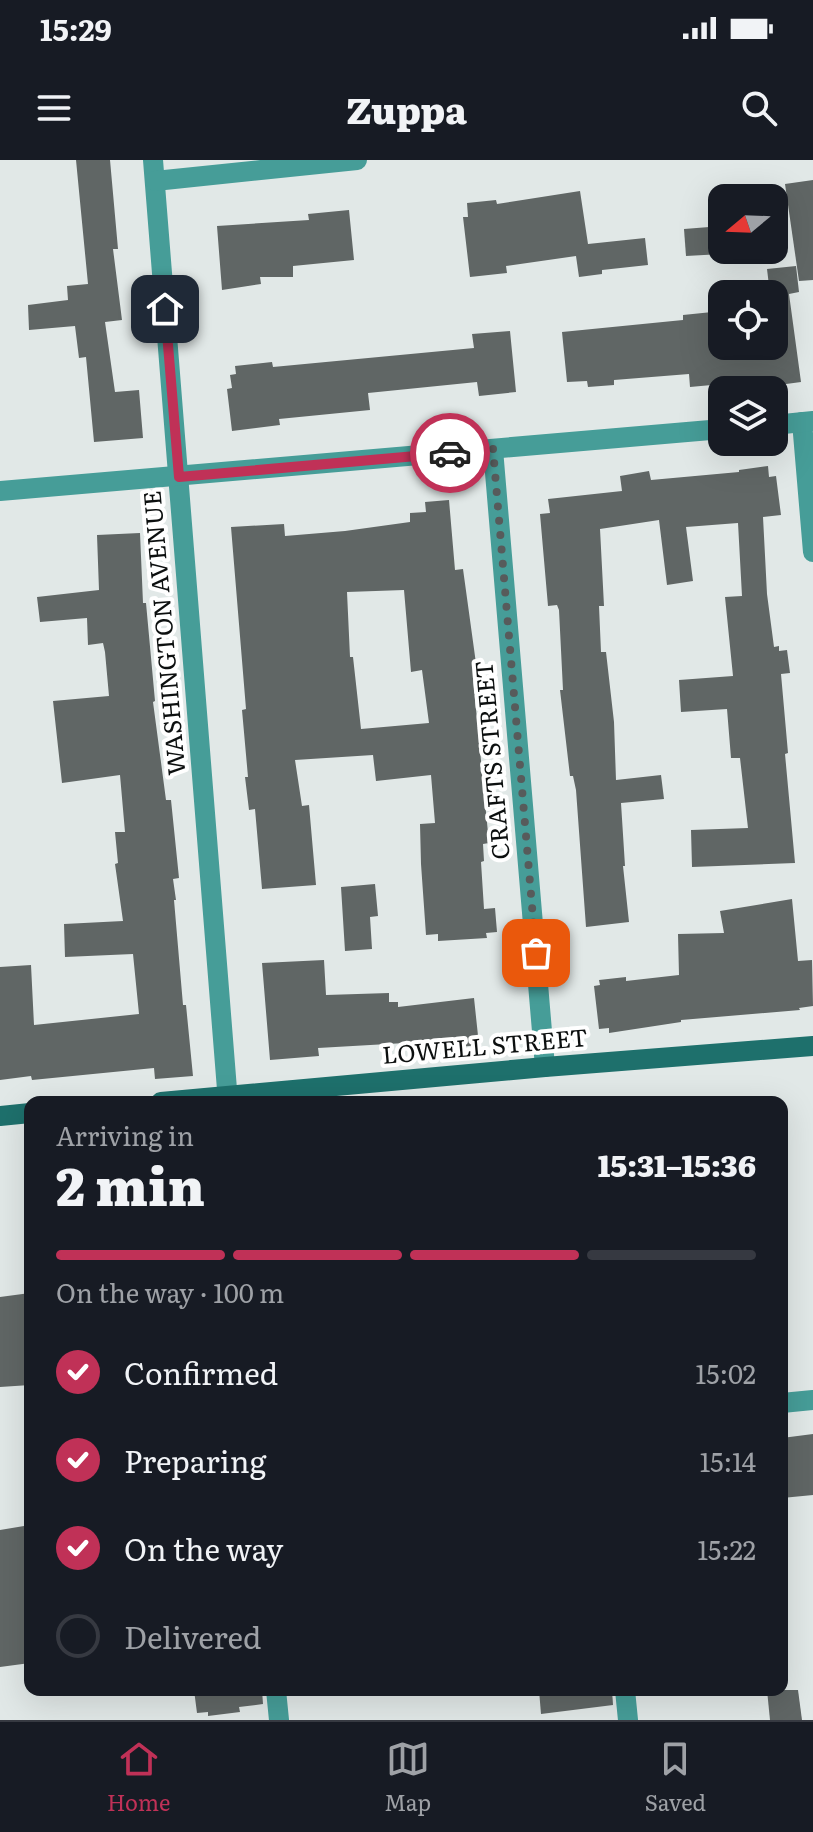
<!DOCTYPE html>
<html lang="en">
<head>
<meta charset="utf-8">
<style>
	body { margin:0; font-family:Literata,serif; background:#20242c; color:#f1f3f6; height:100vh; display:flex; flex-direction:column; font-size:30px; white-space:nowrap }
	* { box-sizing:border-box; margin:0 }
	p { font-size:26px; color:#9ea1a6 }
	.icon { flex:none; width:44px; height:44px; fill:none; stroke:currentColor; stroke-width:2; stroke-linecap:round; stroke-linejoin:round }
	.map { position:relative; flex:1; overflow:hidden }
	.side { position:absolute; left:24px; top:936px; width:764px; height:600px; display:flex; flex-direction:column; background:#171b24; border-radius:16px; box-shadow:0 8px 32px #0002 }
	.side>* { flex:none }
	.needle { width:52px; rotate:251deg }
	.buttons { position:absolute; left:708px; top:24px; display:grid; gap:16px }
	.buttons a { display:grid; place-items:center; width:80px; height:80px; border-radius:16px; background:#171b24; box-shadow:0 8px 32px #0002; font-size:40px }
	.pin { position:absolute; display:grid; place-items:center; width:68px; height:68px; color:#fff; margin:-34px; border-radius:16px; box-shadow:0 4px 12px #0006 }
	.courier { position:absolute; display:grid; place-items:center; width:80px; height:80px; margin:-40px; border:6px solid #c03157; border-radius:50%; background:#fff; color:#222; box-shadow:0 2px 10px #0007 }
	.summary em { font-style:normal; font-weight:800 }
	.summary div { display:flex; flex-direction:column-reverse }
	.summary { display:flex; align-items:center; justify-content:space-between; height:136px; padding:0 32px }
	h1 { font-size:52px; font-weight:800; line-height:60px }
	.bar { display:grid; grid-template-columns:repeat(4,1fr); gap:12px 8px; align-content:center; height:96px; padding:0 32px }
	.bar i { height:10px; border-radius:6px; background:#363941 }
	.bar .selected { background:#c03157 }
	.bar p { grid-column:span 4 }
	ol { padding:0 32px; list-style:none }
	li { display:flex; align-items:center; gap:24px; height:88px }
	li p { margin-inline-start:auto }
	li .icon { padding:8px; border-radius:50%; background:#c03157; color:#fff; stroke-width:4 }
	li:last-child { color:#9ea1a6 }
	li i { width:44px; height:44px; border:4px solid #363941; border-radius:50% }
	.status { display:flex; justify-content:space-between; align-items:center; height:56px; padding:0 40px; background:#171b24; direction:ltr }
	.status svg { height:22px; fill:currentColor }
	header { display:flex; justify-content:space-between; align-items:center; height:104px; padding:0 32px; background:#171b24; font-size:36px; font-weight:800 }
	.tabs { display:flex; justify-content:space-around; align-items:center; height:112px; border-top:2px solid #363941; background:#171b24; font-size:22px; color:#9ea1a6 }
	.tabs a { display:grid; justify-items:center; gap:4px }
	.tabs .selected { color:#c03157 }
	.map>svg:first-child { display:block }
	.building { fill:#606665; fill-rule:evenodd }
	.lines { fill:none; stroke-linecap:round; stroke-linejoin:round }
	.street { stroke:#469d98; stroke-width:20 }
	.secondary { stroke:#1e706c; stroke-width:20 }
	.done { stroke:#575b5b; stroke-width:8; stroke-dasharray:0 14.4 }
	.route { stroke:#c03157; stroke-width:10 }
	.labels { text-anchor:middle; stroke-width:8; stroke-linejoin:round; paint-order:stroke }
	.street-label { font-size:24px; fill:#0c0f0f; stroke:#fff }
</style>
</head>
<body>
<div class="status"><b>15:29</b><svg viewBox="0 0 49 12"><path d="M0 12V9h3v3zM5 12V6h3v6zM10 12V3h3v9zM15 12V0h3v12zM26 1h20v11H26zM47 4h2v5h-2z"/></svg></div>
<header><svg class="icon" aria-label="menu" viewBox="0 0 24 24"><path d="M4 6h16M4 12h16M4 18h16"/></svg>Zuppa<svg class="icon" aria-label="search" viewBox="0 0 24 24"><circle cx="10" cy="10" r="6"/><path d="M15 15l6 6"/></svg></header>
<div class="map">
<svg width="813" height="1560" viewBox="0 0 813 1560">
	<rect width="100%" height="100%" fill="#e1e8e7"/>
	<g class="building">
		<polygon points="76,0 110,0 118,89 113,89 122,160 105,162 115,232 139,230 143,278 94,282 86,197 79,198 75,166 29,170 28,145 68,140 67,126 88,124"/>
		<polygon points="813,20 813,120 799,121 785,24"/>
		<polygon points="580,31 588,84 645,78 648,105 602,110 602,114 579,117 576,96 506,106 507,113 470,117 463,57 468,57 467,43 496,40 497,44"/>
		<polygon points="349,50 354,100 293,106 293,117 260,117 261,124 222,130 217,66 309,60 308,54"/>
		<polygon points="722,66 722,94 686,96 684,69"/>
		<polygon points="796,106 799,132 789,134 801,222 756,228 755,221 690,227 689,214 614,220 614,225 588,227 587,221 567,222 562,172 683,160 683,155 722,151 722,186 774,186 774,134 770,134 767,109"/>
		<polygon points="510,171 516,232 479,236 477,222 368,233 370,250 279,259 280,265 232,271 227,229 232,228 230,215 236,214 235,206 272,202 273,207 474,188 472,174"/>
		<polygon points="768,306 769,317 776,316 781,355 763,357 767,434 774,487 779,486 779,491 787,490 790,513 781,514 788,593 785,594 795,703 692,707 691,670 748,668 740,598 731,598 727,549 681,552 679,520 733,516 725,437 742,436 738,363 686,367 693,421 667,425 659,360 600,369 604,446 599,446 601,492 606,492 614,562 616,620 661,615 664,639 621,643 625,706 623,706 629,762 586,767 576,630 573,616 570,616 560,530 563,530 559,450 557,445 548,446 540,354 550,353 548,339 622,331 620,316 649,311 651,320 739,312 739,310"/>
		<path d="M449,340l6,70 8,-1 15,109h-5l16,165 -6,1 1,17 -3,1 3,47 11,-1 2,24 -11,1 1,5 -49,3v-7l-12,1 -5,-71 -1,-40 15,-1 -4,-48 -55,6 -3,-26 -78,5 7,46 7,-1 7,80 -54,4 -7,-80 -6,1 -4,-33h3l-6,-67 4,-1 -15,-182 53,-3 1,12 60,-5 65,-9v-9l16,-1 -1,-10zM404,430l7,82 11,-2 7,53 -68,6 -8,-72h-3l-3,-65z"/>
		<polygon points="140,373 143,443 146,443 155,541 153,542 166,640 171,640 179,718 173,719 176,740 174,740 183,845 186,845 193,916 155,919 154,908 32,920 31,916 0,920 0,807 31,805 34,865 139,854 133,794 65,797 64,764 123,761 115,704 118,703 115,672 125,672 120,615 62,623 53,541 109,536 105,492 103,483 88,485 87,458 40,462 37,437 99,430 97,375"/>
		<polygon points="375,724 378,756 370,757 372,789 345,791 341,727"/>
		<polygon points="792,739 798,801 812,800 813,846 799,848 800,850 681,860 681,862 609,873 609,868 599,869 594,826 600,825 599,820 626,817 626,821 679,815 678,774 724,773 720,751"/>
		<polygon points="324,800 326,835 389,833 389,842 398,842 398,847 474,838 479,885 441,889 440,881 318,888 319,896 270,900 262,803"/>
		<polygon points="30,1133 30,1225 0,1227 0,1137"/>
		<polygon points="813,1274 813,1335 782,1338 782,1278"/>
		<polygon points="30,1365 30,1503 0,1507 0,1370"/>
		<polygon points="194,1530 262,1530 263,1544 239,1547 240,1552 208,1556 208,1552 197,1553"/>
		<polygon points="539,1530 612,1530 613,1545 541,1554"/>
		<polygon points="767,1530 798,1530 802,1560 770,1560"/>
	</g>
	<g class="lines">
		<g class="street">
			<polyline points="153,0 228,942"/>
			<polyline points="155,21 357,0"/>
			<polyline points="802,262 813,392"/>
			<polyline points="774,265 813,261"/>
			<polyline points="493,289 545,907"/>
			<polyline points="0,331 722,269"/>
			<polyline points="782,1243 813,1240"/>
			<polyline points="276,1530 279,1560"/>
			<polyline points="625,1530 628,1560"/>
		</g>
		<g class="secondary">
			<polyline points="161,942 545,907 813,886"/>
			<polyline points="0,956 30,953"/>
		</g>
	</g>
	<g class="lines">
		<polyline class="done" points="450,293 493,289 536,793"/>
		<polyline class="route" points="165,149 179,317 450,293"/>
	</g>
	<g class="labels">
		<g class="street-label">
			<text transform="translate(165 473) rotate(-95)" y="8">WASHINGTON AVENUE</text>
			<text transform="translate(493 600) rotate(-95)" y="8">CRAFTS STREET</text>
			<text transform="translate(485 887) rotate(-5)" y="8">LOWELL STREET</text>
		</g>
	</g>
</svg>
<div class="buttons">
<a><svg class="needle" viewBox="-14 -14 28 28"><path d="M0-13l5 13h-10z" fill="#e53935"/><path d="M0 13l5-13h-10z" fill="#9ea1a6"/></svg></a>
<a><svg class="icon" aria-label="locate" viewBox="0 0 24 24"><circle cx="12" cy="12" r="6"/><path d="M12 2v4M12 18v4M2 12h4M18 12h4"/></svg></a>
<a><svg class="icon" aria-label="layers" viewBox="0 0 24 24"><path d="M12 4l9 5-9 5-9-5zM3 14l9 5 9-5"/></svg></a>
</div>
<div class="pin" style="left:536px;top:793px;background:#ea580c"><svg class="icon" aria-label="bag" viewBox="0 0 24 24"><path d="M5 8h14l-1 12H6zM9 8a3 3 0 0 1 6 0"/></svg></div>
<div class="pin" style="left:165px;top:149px;background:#1f2937"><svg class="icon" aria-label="home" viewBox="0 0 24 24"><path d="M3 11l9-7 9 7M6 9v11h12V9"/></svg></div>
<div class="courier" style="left:450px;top:293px"><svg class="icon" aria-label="car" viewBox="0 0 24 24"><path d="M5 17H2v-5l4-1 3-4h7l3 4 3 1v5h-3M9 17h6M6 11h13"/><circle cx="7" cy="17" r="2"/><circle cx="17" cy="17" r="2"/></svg></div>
<section class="side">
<div class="summary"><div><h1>2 min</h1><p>Arriving in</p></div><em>15:31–15:36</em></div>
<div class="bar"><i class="selected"></i><i class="selected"></i><i class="selected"></i><i></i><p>On the way · 100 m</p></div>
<ol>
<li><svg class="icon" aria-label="check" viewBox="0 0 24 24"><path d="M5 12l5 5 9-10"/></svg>Confirmed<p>15:02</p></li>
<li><svg class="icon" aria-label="check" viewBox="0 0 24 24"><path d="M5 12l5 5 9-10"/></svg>Preparing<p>15:14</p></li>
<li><svg class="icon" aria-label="check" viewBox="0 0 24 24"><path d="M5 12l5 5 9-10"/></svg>On the way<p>15:22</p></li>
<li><i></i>Delivered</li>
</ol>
</section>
</div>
<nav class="tabs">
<a class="selected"><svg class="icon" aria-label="home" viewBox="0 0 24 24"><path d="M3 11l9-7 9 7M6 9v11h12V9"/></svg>Home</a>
<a><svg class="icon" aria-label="map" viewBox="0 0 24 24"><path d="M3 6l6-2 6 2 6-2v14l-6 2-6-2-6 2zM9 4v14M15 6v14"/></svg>Map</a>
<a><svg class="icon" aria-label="saved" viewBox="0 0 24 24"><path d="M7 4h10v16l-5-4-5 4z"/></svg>Saved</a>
</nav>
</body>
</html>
